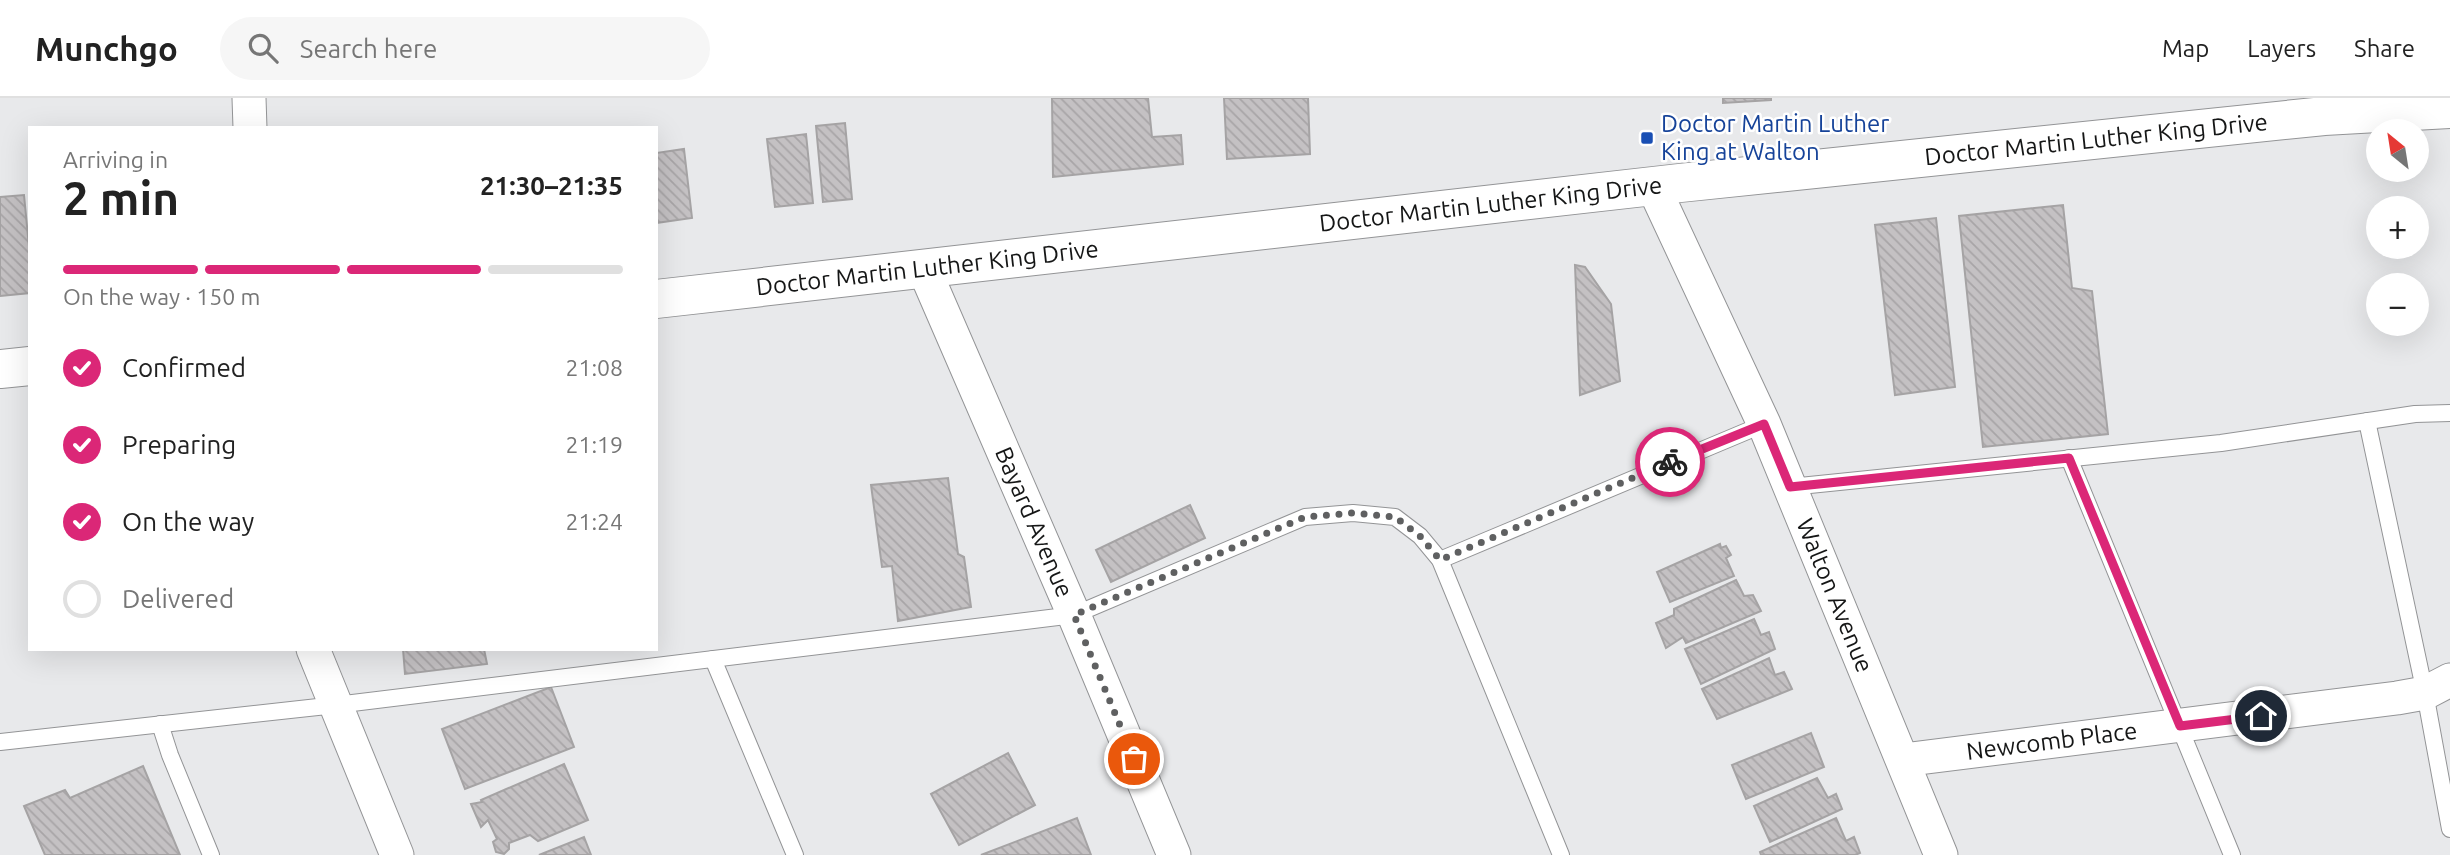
<!DOCTYPE html>
<html lang="en">
<head>
<meta charset="utf-8">
<style>
	body { margin:0; font-family:Ubuntu,sans-serif; background:#f6f6f6; color:#222; height:100vh; display:flex; flex-direction:column; font-size:26px; white-space:nowrap }
	* { box-sizing:border-box; margin:0 }
	p { font-size:23px; color:#767676 }
	.icon { flex:none; width:38px; height:38px; fill:none; stroke:currentColor; stroke-width:2; stroke-linecap:round; stroke-linejoin:round }
	.map { position:relative; flex:1; overflow:hidden }
	.drawer { position:absolute; left:28px; top:28px; width:630px; height:525px; display:flex; flex-direction:column; background:#fff; border-radius:0px; box-shadow:0 7px 28px #0002 }
	.drawer>* { flex:none }
	.needle { width:46px; rotate:330deg }
	.controls { position:absolute; left:2366px; top:21px; display:grid; gap:14px }
	.controls a { display:grid; place-items:center; width:63px; height:63px; border-radius:50%; background:#fff; box-shadow:0 7px 28px #0002; font-size:35px }
	.pin { position:absolute; display:grid; place-items:center; width:60px; height:60px; color:#fff; margin:-30px; border:4px solid #fff; border-radius:50%; box-shadow:0 2px 7px #0007 }
	.courier { position:absolute; display:grid; place-items:center; width:70px; height:70px; margin:-35px; border:5px solid #db2777; border-radius:50%; background:#fff; color:#222; box-shadow:0 2px 9px #0007 }
	.headline em { font-style:normal; font-weight:700 }
	.headline div { display:flex; flex-direction:column-reverse }
	.headline { display:flex; align-items:center; justify-content:space-between; height:119px; padding:0 35px }
	h1 { font-size:46px; font-weight:700; line-height:52px }
	.bar { display:grid; grid-template-columns:repeat(4,1fr); gap:10px 7px; align-content:center; height:84px; padding:0 35px }
	.bar i { height:9px; border-radius:5px; background:#e0e0e0 }
	.bar .active { background:#db2777 }
	.bar p { grid-column:span 4 }
	ol { padding:0 35px; list-style:none }
	li { display:flex; align-items:center; gap:21px; height:77px }
	li p { margin-inline-start:auto }
	li .icon { padding:7px; border-radius:50%; background:#db2777; color:#fff; stroke-width:4 }
	li:last-child { color:#767676 }
	li i { width:38px; height:38px; border:4px solid #e0e0e0; border-radius:50% }
	header { display:flex; align-items:center; gap:42px; box-sizing:border-box; height:98px; padding:0 35px; background:#fff; border-bottom:2px solid #e0e0e0 }
	header strong { font-size:33px }
	nav { display:flex; gap:38px; margin-inline-start:auto; font-size:24px }
	.search { width:490px; height:63px; background:#f6f6f6; display:flex; align-items:center; gap:18px; box-sizing:border-box; padding:0 24px; border-radius:38px; color:#767676; font-size:26px }
	.map>svg:first-child { display:block }
	.building { fill:url(#building-back-hatch); stroke:#a5a3a4; stroke-width:2 }
	.lines { fill:none; stroke-linecap:round; stroke-linejoin:round }
	.service-casing { stroke:#939496; stroke-width:18 }
	.minor-casing { stroke:#939496; stroke-width:35 }
	.secondary-casing { stroke:#939496; stroke-width:40 }
	.service { stroke:#fff; stroke-width:16 }
	.minor { stroke:#fff; stroke-width:33 }
	.secondary { stroke:#fff; stroke-width:38 }
	.done { stroke:#5f6061; stroke-width:7; stroke-dasharray:0 12.6 }
	.route { stroke:#db2777; stroke-width:9 }
	.transit-dot { fill:#1a4fb4; stroke:#fff; stroke-width:2.5 }
	.labels { text-anchor:middle; stroke-width:5; stroke-linejoin:round; paint-order:stroke }
	.transit-label { font-size:24px; fill:#164399; stroke:#fff; text-anchor:start }
	.street-label { font-size:24px; fill:#151616; stroke:#fff }
</style>
</head>
<body>
<header>
<strong>Munchgo</strong>
<div class="search"><svg class="icon" aria-label="search" viewBox="0 0 24 24"><circle cx="10" cy="10" r="6"/><path d="M15 15l6 6"/></svg>Search here</div>
<nav><a>Map</a><a>Layers</a><a>Share</a></nav>
</header>
<div class="map">
<svg width="2450" height="757" viewBox="0 0 2450 757">
	<defs>
		<pattern id="building-back-hatch" width="6" height="6" patternUnits="userSpaceOnUse" patternTransform="scale(1.75)"><rect width="6" height="6" fill="#c4c1c3"/><path d="M-1 5l2 2M0 0l6 6M5-1l2 2" fill="none" stroke="#a8a5a7"/></pattern>
	</defs>
	<rect width="100%" height="100%" fill="#e8e9eb"/>
	<g class="building">
		<polygon points="1052,0 1148,0 1152,39 1181,37 1183,66 1053,79"/>
		<polygon points="1224,0 1308,0 1310,56 1227,61"/>
		<polygon points="1723,0 1771,0 1771,2 1723,5"/>
		<polygon points="845,25 852,101 823,104 816,28"/>
		<polygon points="806,36 813,105 775,109 767,41"/>
		<polygon points="684,51 692,120 656,125 656,55"/>
		<polygon points="24,97 30,159 30,195 0,198 0,99"/>
		<polygon points="2063,107 2072,190 2092,193 2108,336 1983,349 1959,118"/>
		<polygon points="1936,120 1955,289 1895,297 1875,127"/>
		<polygon points="1575,167 1585,169 1611,206 1620,283 1580,297"/>
		<polygon points="948,380 958,456 964,459 971,509 898,523 892,468 882,469 871,387"/>
		<polygon points="1190,407 1205,440 1111,484 1096,452"/>
		<polygon points="1720,446 1721,450 1726,448 1731,457 1726,460 1734,478 1670,504 1657,474"/>
		<polygon points="1736,482 1744,498 1753,497 1761,513 1686,545 1683,539 1666,550 1656,525 1674,517 1674,511"/>
		<polygon points="1754,521 1761,537 1769,534 1775,551 1701,586 1685,551"/>
		<polygon points="403,551 484,551 487,566 405,576"/>
		<polygon points="1769,560 1775,577 1784,574 1792,591 1717,621 1702,591"/>
		<polygon points="551,589 574,649 465,691 442,631"/>
		<polygon points="1811,635 1824,669 1746,701 1732,667"/>
		<polygon points="1008,655 1035,707 959,747 931,696"/>
		<polygon points="564,666 588,722 538,743 530,737 509,745 509,751 504,756 496,754 493,744 497,741 488,722 481,729 471,706 482,704 481,702"/>
		<polygon points="143,668 180,757 45,757 24,708 65,692 70,700"/>
		<polygon points="1817,680 1828,700 1836,696 1842,711 1770,744 1754,708"/>
		<polygon points="1077,720 1091,757 981,757"/>
		<polygon points="1836,720 1846,743 1854,739 1860,755 1855,757 1761,757 1760,754"/>
		<polygon points="584,739 591,757 539,757"/>
	</g>
	<g class="lines">
		<g class="service-casing">
			<g id="service">
				<polyline points="2367,323 2425,595 2450,731"/>
				<polyline points="2069,360 2232,757"/>
				<polyline points="1790,389 2221,345 2415,316 2450,315"/>
				<polyline points="1440,462 1764,326"/>
				<polyline points="713,561 795,757"/>
				<polyline points="160,626 170,657 211,757"/>
				<polyline points="0,644 336,607 1074,517 1305,419 1353,415 1395,419 1420,438 1440,462 1561,757"/>
			</g>
		</g>
		<g class="minor-casing">
			<g id="minor">
				<polyline points="249,0 250,30"/>
				<path id="s1" d="M1653,88l111,238 177,431"/>
				<path id="s2" d="M924,171l150,346 100,240"/>
				<polyline points="313,551 397,757"/>
				<path id="s3" d="M1903,662l494,-62 28,-5 25,-13"/>
			</g>
		</g>
		<g class="secondary-casing">
			<g id="secondary">
				<path id="s4" d="M656,201l1024,-116 644,-67 126,-7"/>
				<polyline points="0,271 30,268"/>
			</g>
		</g>
		<use href="#service" class="service"/>
		<use href="#minor" class="minor"/>
		<use href="#secondary" class="secondary"/>
	</g>
	<g class="lines">
		<polyline class="done" points="1134,661 1074,517 1305,419 1353,415 1395,419 1420,438 1440,462 1670,364"/>
		<polyline class="route" points="1670,364 1764,326 1790,389 2069,360 2180,628 2261,618"/>
	</g>
	<rect class="transit-dot" x="1640" y="33" width="14" height="14" rx="3.5"/>
	<g class="labels">
		<g class="transit-label">
			<text x="1661" y="34">Doctor Martin Luther<tspan x="1661" dy="28">King at Walton</tspan></text>
		</g>
		<g class="street-label">
			<text dy="8" stroke="none"><textPath href="#s4" startOffset="1449">Doctor Martin Luther King Drive</textPath></text>
			<text dy="8" stroke="none"><textPath href="#s4" startOffset="840">Doctor Martin Luther King Drive</textPath></text>
			<text dy="8" stroke="none"><textPath href="#s4" startOffset="273">Doctor Martin Luther King Drive</textPath></text>
			<text dy="8" stroke="none"><textPath href="#s2" startOffset="276">Bayard Avenue</textPath></text>
			<text dy="8" stroke="none"><textPath href="#s1" startOffset="448">Walton Avenue</textPath></text>
			<text dy="8" stroke="none"><textPath href="#s3" startOffset="150">Newcomb Place</textPath></text>
		</g>
	</g>
</svg>
<div class="controls">
<a><svg class="needle" viewBox="-14 -14 28 28"><path d="M0-13l5 13h-10z" fill="#e53935"/><path d="M0 13l5-13h-10z" fill="#767676"/></svg></a>
<a>+</a>
<a>−</a>
</div>
<div class="pin" style="left:1134px;top:661px;background:#ea580c"><svg class="icon" aria-label="bag" viewBox="0 0 24 24"><path d="M5 8h14l-1 12H6zM9 8a3 3 0 0 1 6 0"/></svg></div>
<div class="pin" style="left:2261px;top:618px;background:#1f2937"><svg class="icon" aria-label="home" viewBox="0 0 24 24"><path d="M3 11l9-7 9 7M6 9v11h12V9"/></svg></div>
<div class="courier" style="left:1670px;top:364px"><svg class="icon" aria-label="bike" viewBox="0 0 24 24"><circle cx="6" cy="16" r="4"/><circle cx="18" cy="16" r="4"/><path d="M6 16l4-8h5l3 8M10 8l3 8H6M13 5h3"/></svg></div>
<section class="drawer">
<div class="headline"><div><h1>2 min</h1><p>Arriving in</p></div><em>21:30–21:35</em></div>
<div class="bar"><i class="active"></i><i class="active"></i><i class="active"></i><i></i><p>On the way · 150 m</p></div>
<ol>
<li><svg class="icon" aria-label="check" viewBox="0 0 24 24"><path d="M5 12l5 5 9-10"/></svg>Confirmed<p>21:08</p></li>
<li><svg class="icon" aria-label="check" viewBox="0 0 24 24"><path d="M5 12l5 5 9-10"/></svg>Preparing<p>21:19</p></li>
<li><svg class="icon" aria-label="check" viewBox="0 0 24 24"><path d="M5 12l5 5 9-10"/></svg>On the way<p>21:24</p></li>
<li><i></i>Delivered</li>
</ol>
</section>
</div>
</body>
</html>
